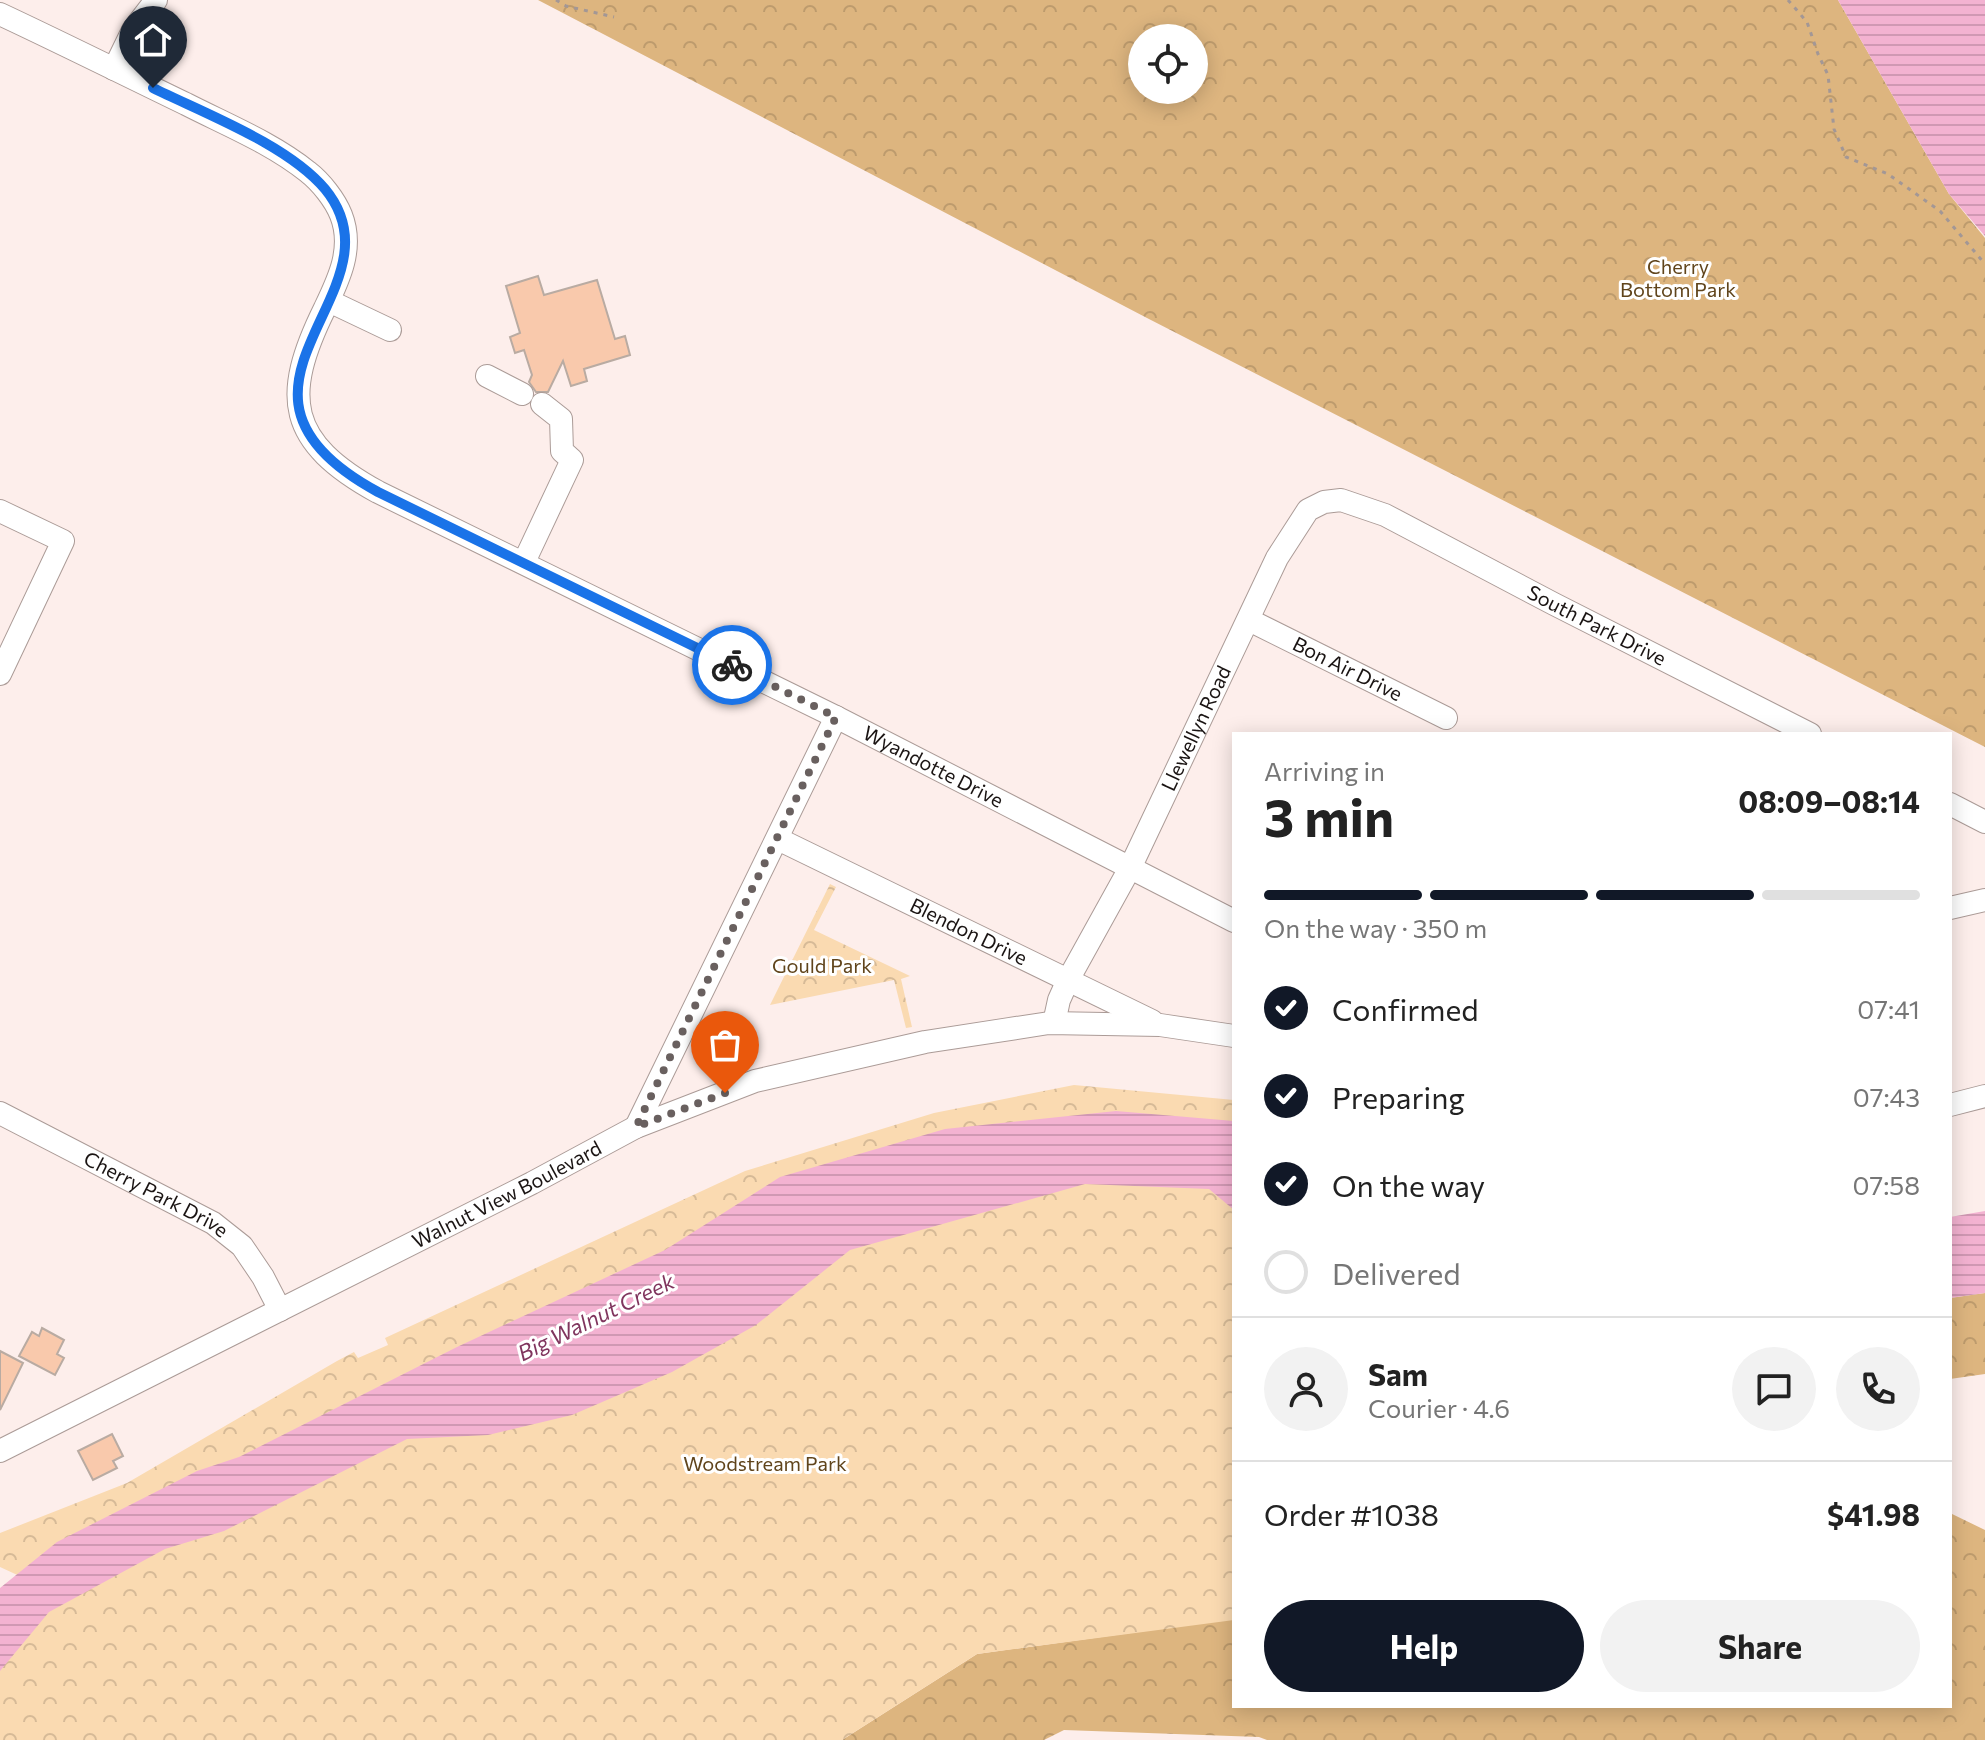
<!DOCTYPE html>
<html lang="en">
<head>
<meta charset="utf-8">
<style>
	body { margin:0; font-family:Commissioner,sans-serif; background:#f2f2f2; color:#222; height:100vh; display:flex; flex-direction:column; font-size:30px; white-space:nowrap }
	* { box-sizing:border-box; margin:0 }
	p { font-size:26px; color:#767676 }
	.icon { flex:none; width:44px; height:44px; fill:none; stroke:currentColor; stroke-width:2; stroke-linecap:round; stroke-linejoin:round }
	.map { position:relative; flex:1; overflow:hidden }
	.sheet { position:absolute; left:1232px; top:732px; width:720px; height:976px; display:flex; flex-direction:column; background:#fff; border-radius:0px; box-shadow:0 4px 20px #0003 }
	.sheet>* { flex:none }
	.fabs { position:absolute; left:1128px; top:24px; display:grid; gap:16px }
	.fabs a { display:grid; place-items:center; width:80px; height:80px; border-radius:50%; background:#fff; box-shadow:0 4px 20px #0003; font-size:40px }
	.pin { position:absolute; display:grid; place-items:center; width:68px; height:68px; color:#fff; margin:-82px -34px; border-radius:50% 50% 50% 0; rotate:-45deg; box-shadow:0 0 8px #0007 }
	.pin .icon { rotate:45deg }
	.courier { position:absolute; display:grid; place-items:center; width:80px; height:80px; margin:-40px; border:6px solid #1a73e8; border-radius:50%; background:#fff; color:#222; box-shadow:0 2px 10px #0007 }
	.overview em { font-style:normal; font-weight:700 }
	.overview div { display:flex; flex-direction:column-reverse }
	.overview { display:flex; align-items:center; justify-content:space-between; height:136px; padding:0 32px }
	h1 { font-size:52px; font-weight:700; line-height:60px }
	.bar { display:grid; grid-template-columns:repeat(4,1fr); gap:12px 8px; align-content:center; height:96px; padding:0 32px }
	.bar i { height:10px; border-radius:6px; background:#e0e0e0 }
	.bar .current { background:#111827 }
	.bar p { grid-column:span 4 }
	.line { display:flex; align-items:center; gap:20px; padding:0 32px; border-top:2px solid #e0e0e0 }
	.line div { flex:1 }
	.round { display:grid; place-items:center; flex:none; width:84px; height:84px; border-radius:42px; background:#f2f2f2 }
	ol { padding:0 32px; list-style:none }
	li { display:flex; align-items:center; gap:24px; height:88px }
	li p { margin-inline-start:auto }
	li .icon { padding:8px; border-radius:50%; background:#111827; color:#fff; stroke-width:4 }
	li:last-child { color:#767676 }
	li i { width:44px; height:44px; border:4px solid #e0e0e0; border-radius:50% }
	.primary-button { display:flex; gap:16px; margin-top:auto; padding:16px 32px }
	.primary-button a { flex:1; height:92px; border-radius:48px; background:#111827; color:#fff; font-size:32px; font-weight:700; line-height:92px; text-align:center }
	.primary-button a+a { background:#f2f2f2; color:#222 }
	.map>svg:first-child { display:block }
	.forest { fill:url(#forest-crowns); fill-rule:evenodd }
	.park { fill:url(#park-crowns) }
	.water { fill:url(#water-rules) }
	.building { fill:#f9c9ac; stroke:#b9aba2; stroke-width:2 }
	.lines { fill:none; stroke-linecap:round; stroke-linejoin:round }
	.minor-casing { stroke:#ab9b97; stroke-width:24 }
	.path { stroke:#a39795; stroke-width:3; stroke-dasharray:4 6; stroke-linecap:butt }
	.minor { stroke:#fff; stroke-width:22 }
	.done { stroke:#69605f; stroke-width:8; stroke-dasharray:0 14.4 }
	.route { stroke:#1a73e8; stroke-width:10 }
	.labels { text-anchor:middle; stroke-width:6; stroke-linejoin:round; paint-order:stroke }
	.park-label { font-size:20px; fill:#60441b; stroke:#fff }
	.street-label { font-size:20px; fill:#1a1413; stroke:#fff }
	.water-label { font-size:22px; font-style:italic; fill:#80355e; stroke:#fff }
</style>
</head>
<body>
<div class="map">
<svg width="1985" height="1740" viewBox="0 0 1985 1740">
	<defs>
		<pattern id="forest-crowns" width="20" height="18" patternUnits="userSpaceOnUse" patternTransform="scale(2)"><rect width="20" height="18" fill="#ddb57f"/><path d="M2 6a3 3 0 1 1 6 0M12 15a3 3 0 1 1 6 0" fill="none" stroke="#bd9b6d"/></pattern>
		<pattern id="park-crowns" width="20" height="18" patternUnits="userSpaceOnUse" patternTransform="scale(2)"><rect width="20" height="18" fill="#fadab1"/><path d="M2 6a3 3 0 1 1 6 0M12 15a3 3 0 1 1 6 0" fill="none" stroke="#d6ba97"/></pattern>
		<pattern id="water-rules" width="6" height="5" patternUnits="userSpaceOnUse" patternTransform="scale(2)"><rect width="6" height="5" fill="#f3b2d1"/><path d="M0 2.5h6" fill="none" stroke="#d098b3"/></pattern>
	</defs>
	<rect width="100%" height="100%" fill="#fdeeeb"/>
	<g class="forest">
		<path d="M538,0h1300l111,194 36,44v509l-838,-429zM1142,38h52v52h-52z"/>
		<polygon points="1985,1293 1985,1374 1950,1379 1950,1298"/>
		<polygon points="1950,1513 1985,1530 1985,1740 1267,1740 1259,1737 1064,1730 1044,1740 842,1740 977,1654 1232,1619 1234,1620 1234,1706 1950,1706"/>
	</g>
	<g class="park">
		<polygon points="830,884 836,887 814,930 910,976 901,979 912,1027 906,1028 894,980 770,1005"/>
		<polygon points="1074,1085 1234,1100 1234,1620 977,1654 842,1740 0,1740 0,1616 39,1585 0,1567 0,1533 127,1483 337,1361 354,1352 358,1358 388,1345 385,1338 745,1171 934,1113"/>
	</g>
	<g class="water">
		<polygon points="1838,0 1985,0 1985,236 1949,194"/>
		<polygon points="1116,1111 1234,1121 1234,1210 1209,1189 1085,1184 850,1250 756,1325 672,1372 572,1415 488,1435 407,1439 224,1531 165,1549 49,1612 0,1671 0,1588 57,1542 197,1471 239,1457 457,1347 665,1250 780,1177 945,1129"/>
		<polygon points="1985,1211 1985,1293 1950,1298 1950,1217"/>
	</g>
	<g class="building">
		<polygon points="538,276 544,295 597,280 615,339 625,336 630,355 584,369 587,381 571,386 563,361 548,392 536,392 529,382 532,375 524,350 515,353 510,337 520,333 506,286"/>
		<polygon points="42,1328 64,1340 57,1354 64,1358 55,1375 19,1356 32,1332 39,1336"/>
		<polygon points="0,1351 23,1363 0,1410"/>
		<polygon points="112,1434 123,1456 113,1461 117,1468 93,1480 78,1451"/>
	</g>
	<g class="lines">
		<g class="minor-casing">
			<g id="minor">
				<path id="s1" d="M0,14c62,29 124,60 186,90 41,21 86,39 122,68 13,10 27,28 33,43 13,33 -2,64 -16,93 -44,89 -38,134 53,184l458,225 398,204"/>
				<polyline points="114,69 133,30 156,0"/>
				<polyline points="329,301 390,330"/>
				<polyline points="487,376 522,394"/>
				<polyline points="0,511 63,541 0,674"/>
				<polyline points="524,562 572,460 562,451 561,419 542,404"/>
				<path id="s2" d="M1249,620l197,98"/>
				<polyline points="1950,804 1985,822"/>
				<path id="s3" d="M778,839l374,182"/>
				<polyline points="1950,908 1985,900"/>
				<path id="s4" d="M1054,1023l5,-23 9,-20 62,-112 147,-310 31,-48 16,-8 17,-2 44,15 169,89 256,130"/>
				<polyline points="1950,1105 1985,1096"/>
				<path id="s5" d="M0,1113l213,110 29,23 21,31 17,33"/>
				<polyline points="636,1127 836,717"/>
				<path id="s6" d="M0,1451l532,-268 104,-56 119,-46 170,-39 124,-19 111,2 74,11"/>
			</g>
		</g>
		<g class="path">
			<polyline points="556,0 566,6 614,17"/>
			<polyline points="1788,0 1807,22 1818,54 1828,75 1834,129 1846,157 1888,174 1940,211 1985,264"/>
		</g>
		<use href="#minor" class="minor"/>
	</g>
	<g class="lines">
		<polyline class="done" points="725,1093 636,1127 836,717 732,665"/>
		<path class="route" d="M153,88c53,26 135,57 172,101 85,103 -139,199 53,303l354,173"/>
	</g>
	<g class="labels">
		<g class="park-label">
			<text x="1678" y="274">Cherry<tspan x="1678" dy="23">Bottom Park</tspan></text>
			<text x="822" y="973">Gould Park</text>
			<text x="765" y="1471">Woodstream Park</text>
		</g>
		<g class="street-label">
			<text dy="7" stroke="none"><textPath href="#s4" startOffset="894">South Park Drive</textPath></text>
			<text dy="7" stroke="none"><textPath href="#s2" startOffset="110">Bon Air Drive</textPath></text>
			<text dy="7" stroke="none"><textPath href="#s4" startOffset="328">Llewellyn Road</textPath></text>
			<text dy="7" stroke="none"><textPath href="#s1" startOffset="1342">Wyandotte Drive</textPath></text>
			<text dy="7" stroke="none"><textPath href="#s3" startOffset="212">Blendon Drive</textPath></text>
			<text dy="7" stroke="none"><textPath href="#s6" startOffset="568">Walnut View Boulevard</textPath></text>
			<text dy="7" stroke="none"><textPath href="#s5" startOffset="176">Cherry Park Drive</textPath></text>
		</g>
		<g class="water-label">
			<text transform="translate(596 1317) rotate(-26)" y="8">Big Walnut Creek</text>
		</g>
	</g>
</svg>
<div class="fabs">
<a><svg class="icon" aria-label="locate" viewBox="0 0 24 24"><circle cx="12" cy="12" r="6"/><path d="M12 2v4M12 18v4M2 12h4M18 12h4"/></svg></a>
</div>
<div class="pin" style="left:725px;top:1093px;background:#ea580c"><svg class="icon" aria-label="bag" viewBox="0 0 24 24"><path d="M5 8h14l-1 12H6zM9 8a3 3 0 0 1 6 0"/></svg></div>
<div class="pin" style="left:153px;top:88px;background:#1f2937"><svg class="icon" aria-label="home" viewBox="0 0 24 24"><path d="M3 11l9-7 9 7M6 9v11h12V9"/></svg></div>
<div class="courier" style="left:732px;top:665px"><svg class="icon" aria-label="bike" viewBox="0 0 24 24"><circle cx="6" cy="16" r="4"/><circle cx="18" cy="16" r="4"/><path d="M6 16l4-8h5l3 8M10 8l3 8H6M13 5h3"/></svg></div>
<section class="sheet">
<div class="overview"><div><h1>3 min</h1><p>Arriving in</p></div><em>08:09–08:14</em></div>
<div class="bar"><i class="current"></i><i class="current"></i><i class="current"></i><i></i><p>On the way · 350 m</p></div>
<ol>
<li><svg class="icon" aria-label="check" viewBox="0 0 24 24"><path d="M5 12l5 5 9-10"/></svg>Confirmed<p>07:41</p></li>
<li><svg class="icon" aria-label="check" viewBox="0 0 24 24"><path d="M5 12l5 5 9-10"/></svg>Preparing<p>07:43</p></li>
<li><svg class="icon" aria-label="check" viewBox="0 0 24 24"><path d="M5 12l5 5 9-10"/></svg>On the way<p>07:58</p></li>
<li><i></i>Delivered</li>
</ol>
<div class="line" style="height:144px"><a class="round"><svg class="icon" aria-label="person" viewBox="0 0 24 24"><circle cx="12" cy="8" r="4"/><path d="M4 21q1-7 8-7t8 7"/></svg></a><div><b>Sam</b><p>Courier · 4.6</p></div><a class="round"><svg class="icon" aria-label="chat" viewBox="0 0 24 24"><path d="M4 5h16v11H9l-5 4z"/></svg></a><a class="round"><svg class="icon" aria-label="phone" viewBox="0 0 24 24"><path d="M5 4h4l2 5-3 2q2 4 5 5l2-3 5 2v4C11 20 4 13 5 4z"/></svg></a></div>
<div class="line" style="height:104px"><div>Order #1038</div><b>$41.98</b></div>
<div class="primary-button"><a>Help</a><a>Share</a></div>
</section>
</div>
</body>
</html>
